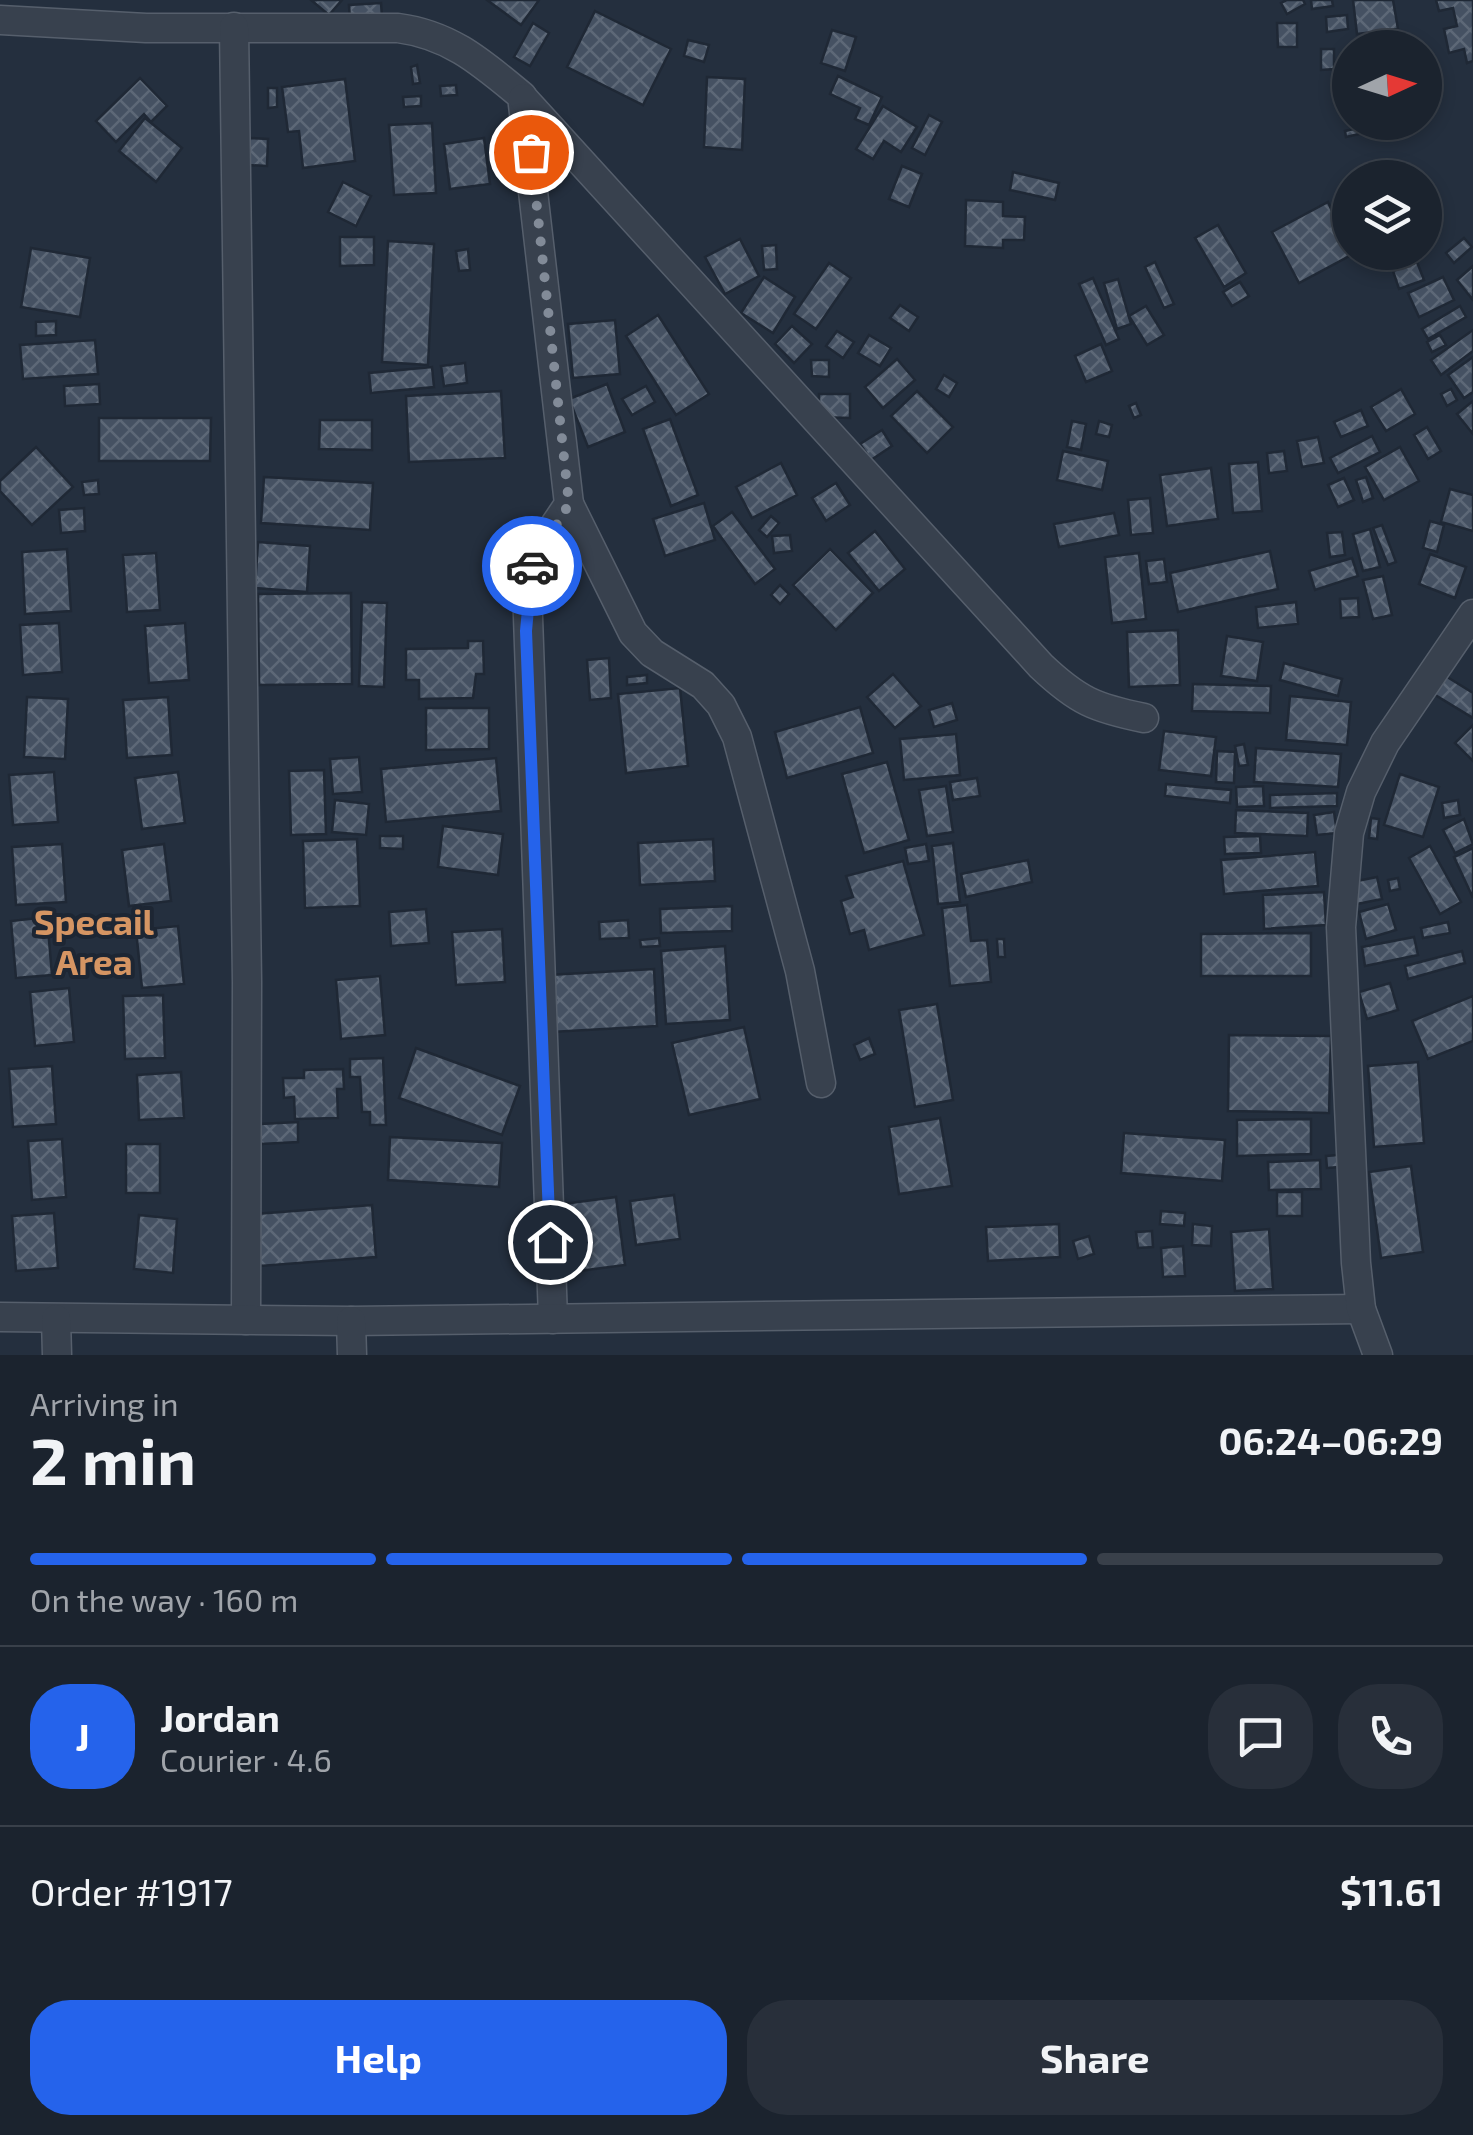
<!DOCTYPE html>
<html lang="en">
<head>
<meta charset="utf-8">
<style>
	body { margin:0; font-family:"Exo 2",sans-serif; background:#282f3a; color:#f1f3f6; height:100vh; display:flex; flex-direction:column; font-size:38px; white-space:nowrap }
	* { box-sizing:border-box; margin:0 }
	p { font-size:32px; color:#a0a4aa }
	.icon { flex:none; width:55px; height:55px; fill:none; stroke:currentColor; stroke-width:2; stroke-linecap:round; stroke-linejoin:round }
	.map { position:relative; height:1355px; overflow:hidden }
	.side { display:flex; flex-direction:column; background:#1b232e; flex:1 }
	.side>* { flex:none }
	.needle { width:65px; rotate:86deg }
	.buttons { position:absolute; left:1332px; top:30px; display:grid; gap:20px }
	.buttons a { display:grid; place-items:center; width:110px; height:110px; border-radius:50%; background:#1b232e; box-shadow:0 5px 15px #0003,0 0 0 2px #39404a; font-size:50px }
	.pin { position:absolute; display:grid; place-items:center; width:85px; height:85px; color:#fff; margin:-42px; border:5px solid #fff; border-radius:50%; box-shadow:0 2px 10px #0007 }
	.courier { position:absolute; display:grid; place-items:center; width:100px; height:100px; margin:-50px; border:8px solid #2563eb; border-radius:50%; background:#fff; color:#222; box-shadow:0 2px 12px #0007 }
	.overview em { font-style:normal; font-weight:700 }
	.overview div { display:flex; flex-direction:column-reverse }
	.overview { display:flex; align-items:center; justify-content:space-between; height:170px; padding:0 30px }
	h1 { font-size:65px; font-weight:700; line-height:75px }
	.bar { display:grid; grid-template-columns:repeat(4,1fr); gap:15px 10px; align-content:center; height:120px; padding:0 30px }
	.bar i { height:12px; border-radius:8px; background:#39404a }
	.bar .active { background:#2563eb }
	.bar p { grid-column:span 4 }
	.line { display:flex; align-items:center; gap:25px; padding:0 30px; border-top:2px solid #39404a }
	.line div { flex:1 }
	.round { display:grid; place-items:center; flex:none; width:105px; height:105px; border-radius:40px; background:#282f3a }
	.action { display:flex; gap:20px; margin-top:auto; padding:20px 30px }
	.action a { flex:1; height:115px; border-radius:40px; background:#2563eb; color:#fff; font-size:40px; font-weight:700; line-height:115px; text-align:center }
	.action a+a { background:#282f3a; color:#f1f3f6 }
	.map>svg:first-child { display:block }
	.building { fill:url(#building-cross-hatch); stroke:#1f2835; stroke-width:2.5 }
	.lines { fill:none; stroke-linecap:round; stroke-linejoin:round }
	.street-casing { stroke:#565f6c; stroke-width:31 }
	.street { stroke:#38414e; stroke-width:28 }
	.done { stroke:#828b98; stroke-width:10; stroke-dasharray:0 18 }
	.route { stroke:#2563eb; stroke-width:12 }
	.labels { text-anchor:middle; stroke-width:8; stroke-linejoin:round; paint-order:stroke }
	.quarter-label { font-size:35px; font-weight:bold; fill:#d59563; stroke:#1d2633 }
</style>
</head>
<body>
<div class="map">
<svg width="1473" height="1355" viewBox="0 0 1473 1355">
	<defs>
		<pattern id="building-cross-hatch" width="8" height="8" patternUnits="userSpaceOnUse" patternTransform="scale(2.5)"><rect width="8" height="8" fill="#455162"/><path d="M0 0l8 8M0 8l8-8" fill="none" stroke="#5d6877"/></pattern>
	</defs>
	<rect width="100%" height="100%" fill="#242f3e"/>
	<g class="building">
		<polygon points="311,0 342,0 329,15"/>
		<polygon points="487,0 539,0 521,25"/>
		<polygon points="1287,0 1303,0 1305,4 1287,14 1281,3"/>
		<polygon points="1311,0 1332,0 1333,6 1312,9"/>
		<polygon points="1353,0 1393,0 1398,29 1357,34"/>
		<polygon points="1436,0 1473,0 1473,61 1467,63 1464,49 1449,53 1444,29 1457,26 1453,8 1439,11"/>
		<polygon points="381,3 382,17 350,19 349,5"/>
		<polygon points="595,11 671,49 643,105 567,67"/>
		<polygon points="1347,15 1348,29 1327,32 1326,17"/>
		<polygon points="533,23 549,33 530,66 514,57"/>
		<polygon points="1277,23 1297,23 1297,47 1278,47"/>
		<polygon points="832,30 856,37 845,71 821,63"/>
		<polygon points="688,40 709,45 704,62 684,56"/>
		<polygon points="1321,49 1334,49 1334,69 1321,70"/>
		<polygon points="417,65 420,83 413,84 411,67"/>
		<polygon points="838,76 882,97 869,125 855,119 860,108 830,94"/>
		<polygon points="707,77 745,79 742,150 704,147"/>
		<polygon points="140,78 167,106 151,122 144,114 116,142 96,121"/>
		<polygon points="345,79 355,161 303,168 299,131 288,132 282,87"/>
		<polygon points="456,85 457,95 441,96 440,86"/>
		<polygon points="268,88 277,88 277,107 268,108"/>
		<polygon points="421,96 421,106 404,107 403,97"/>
		<polygon points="883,106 917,127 901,152 884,141 873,159 856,149"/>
		<polygon points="929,115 942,122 925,155 912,148"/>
		<polygon points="145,118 182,148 156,182 119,151"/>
		<polygon points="1383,122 1416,122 1385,130"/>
		<polygon points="432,123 436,193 394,195 389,125"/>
		<polygon points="1367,126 1368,132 1346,137 1345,131"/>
		<polygon points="250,138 268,139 267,166 248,165"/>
		<polygon points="484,138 490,184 450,189 444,144"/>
		<polygon points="902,166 922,174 909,207 889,199"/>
		<polygon points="1013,172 1059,183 1055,200 1010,190"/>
		<polygon points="343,182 371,196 356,226 328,212"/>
		<polygon points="966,200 1003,202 1003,216 1025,217 1024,240 1003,240 1003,248 965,246"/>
		<polygon points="1328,202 1350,252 1355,253 1299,283 1272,232"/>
		<polygon points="1218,225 1246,273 1224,287 1195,238"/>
		<polygon points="340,237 374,237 374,265 340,266"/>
		<polygon points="1464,238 1472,247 1454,263 1446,253"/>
		<polygon points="740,239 759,276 725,294 705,257"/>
		<polygon points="388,241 434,244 428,365 382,362"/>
		<polygon points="776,245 777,269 764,270 762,246"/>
		<polygon points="31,248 90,258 80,317 21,307"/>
		<polygon points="468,249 470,270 459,271 456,251"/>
		<polygon points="1155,262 1174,304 1164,308 1145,267"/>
		<polygon points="1417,262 1424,280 1399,289 1393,271"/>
		<polygon points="829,263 851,278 816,329 794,314"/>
		<polygon points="1473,266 1473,300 1457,280"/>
		<polygon points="764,277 795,297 773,333 741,313"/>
		<polygon points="1443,277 1454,300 1419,317 1408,293"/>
		<polygon points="1093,278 1119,339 1106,345 1079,284"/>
		<polygon points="1118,279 1131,324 1117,329 1104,283"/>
		<polygon points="1240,282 1249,296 1232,306 1223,292"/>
		<polygon points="900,305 918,317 909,331 890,318"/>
		<polygon points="1146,306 1164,335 1147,345 1129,316"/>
		<polygon points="1460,306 1466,317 1428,339 1422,329"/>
		<polygon points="658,315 709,394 676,415 626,336"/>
		<polygon points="615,320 620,374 573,378 568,324"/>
		<polygon points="56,321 56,335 36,336 36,322"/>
		<polygon points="792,326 812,344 794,363 775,344"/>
		<polygon points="1473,330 1473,351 1441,375 1431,360"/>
		<polygon points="837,331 854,342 843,358 826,346"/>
		<polygon points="869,335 891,348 880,366 858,353"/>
		<polygon points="1440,335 1446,345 1432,352 1427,342"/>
		<polygon points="95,340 98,374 23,379 20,345"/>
		<polygon points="1101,344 1112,371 1086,382 1075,356"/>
		<polygon points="1473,357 1473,392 1464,398 1448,375"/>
		<polygon points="897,359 915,380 883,408 865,387"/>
		<polygon points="811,360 829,360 829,377 812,376"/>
		<polygon points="465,363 467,383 444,386 441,366"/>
		<polygon points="432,367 434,387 371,393 369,373"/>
		<polygon points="944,375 957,383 949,397 936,389"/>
		<polygon points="99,384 100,404 65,406 64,386"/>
		<polygon points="607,384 625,432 588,447 569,399"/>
		<polygon points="646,386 655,402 632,415 622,399"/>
		<polygon points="1401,389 1415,414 1386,431 1371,407"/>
		<polygon points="1451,389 1457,400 1447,406 1441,394"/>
		<polygon points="501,391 505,458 409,462 406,396"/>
		<polygon points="917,391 953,427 927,453 891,416"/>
		<polygon points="819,394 850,394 850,418 819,417"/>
		<polygon points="1473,401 1473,434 1457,414"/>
		<polygon points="1136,403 1141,415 1134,418 1129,406"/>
		<polygon points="1361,410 1368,426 1341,437 1334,422"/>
		<polygon points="99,418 211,418 210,461 99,461"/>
		<polygon points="670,419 698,495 671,506 643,429"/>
		<polygon points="320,420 372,420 372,450 319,449"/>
		<polygon points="1072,421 1086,424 1081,450 1067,447"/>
		<polygon points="1099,421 1112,425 1109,437 1096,434"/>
		<polygon points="1427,427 1441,451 1428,459 1414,435"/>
		<polygon points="882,430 892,446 871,460 860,444"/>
		<polygon points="1372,436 1380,452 1338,473 1330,458"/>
		<polygon points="1318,437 1324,463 1302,467 1297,441"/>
		<polygon points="36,447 73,487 32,525 0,491 0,481"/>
		<polygon points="1400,447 1419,481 1384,500 1365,467"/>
		<polygon points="1063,451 1108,461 1102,490 1057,480"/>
		<polygon points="1284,451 1287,471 1269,473 1267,453"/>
		<polygon points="1258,462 1262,511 1233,513 1229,464"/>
		<polygon points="781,463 797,495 752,518 736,487"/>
		<polygon points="1211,468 1218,519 1167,526 1160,475"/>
		<polygon points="264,477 373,483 370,530 261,523"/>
		<polygon points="1366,477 1373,498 1363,502 1356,480"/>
		<polygon points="1344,478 1354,500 1338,507 1328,485"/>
		<polygon points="98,480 99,494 84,495 82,482"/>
		<polygon points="836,483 850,505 826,521 812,498"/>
		<polygon points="1450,489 1473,495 1473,531 1441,522"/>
		<polygon points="1150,498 1153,533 1131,535 1128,500"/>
		<polygon points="704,503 715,540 665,556 653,519"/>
		<polygon points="84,508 85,531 61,533 59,510"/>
		<polygon points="732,512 775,569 755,584 713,526"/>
		<polygon points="1114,513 1119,535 1059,547 1054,524"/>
		<polygon points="771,516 779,523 767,537 759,530"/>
		<polygon points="1430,521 1444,525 1437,552 1423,548"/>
		<polygon points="1382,525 1396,562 1388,565 1373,528"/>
		<polygon points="1370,529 1380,567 1363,571 1353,534"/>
		<polygon points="875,531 905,569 879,591 848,553"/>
		<polygon points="1342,532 1345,555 1330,557 1327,533"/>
		<polygon points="790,535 792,551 774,553 772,536"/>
		<polygon points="258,542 310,546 307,592 255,588"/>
		<polygon points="67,549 71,611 25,614 22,552"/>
		<polygon points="830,549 873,593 836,630 793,585"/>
		<polygon points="1270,551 1278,589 1178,612 1170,573"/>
		<polygon points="156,553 160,610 127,612 123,555"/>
		<polygon points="1139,553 1146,619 1112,623 1105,557"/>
		<polygon points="1430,554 1466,567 1455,598 1419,584"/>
		<polygon points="1352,558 1358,576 1315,590 1309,571"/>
		<polygon points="1164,559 1167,582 1149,584 1146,561"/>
		<polygon points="1383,576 1392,615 1373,619 1363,580"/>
		<polygon points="780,585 789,594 780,604 771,595"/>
		<polygon points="351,593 352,684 259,685 258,594"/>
		<polygon points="1358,598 1359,617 1341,618 1340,599"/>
		<polygon points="362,602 387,603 384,687 359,686"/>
		<polygon points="1296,602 1298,624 1258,628 1256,607"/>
		<polygon points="59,623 62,672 23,675 20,625"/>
		<polygon points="185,623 189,680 149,683 145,626"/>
		<polygon points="1178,630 1180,685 1129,687 1127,632"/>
		<polygon points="1227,636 1263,642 1257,681 1221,676"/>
		<polygon points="468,641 483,641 484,674 476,674 473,698 419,699 419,680 406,680 406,649 468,648"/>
		<polygon points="609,658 611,698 590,700 587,660"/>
		<polygon points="1284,663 1342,679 1338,696 1280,680"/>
		<polygon points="893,674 921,706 895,728 867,697"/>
		<polygon points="647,675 647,683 627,685 627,677"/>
		<polygon points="1444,675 1473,693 1473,718 1432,693"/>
		<polygon points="1193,684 1271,686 1270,713 1192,711"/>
		<polygon points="680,688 688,766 626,773 618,694"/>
		<polygon points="1290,696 1351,702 1347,745 1286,740"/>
		<polygon points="27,697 68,699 65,759 24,757"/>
		<polygon points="168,697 172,755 127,758 123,700"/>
		<polygon points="952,703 957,720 934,727 929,710"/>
		<polygon points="860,707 873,753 787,778 775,732"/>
		<polygon points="426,708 489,708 489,749 426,750"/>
		<polygon points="1473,725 1473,761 1455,743"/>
		<polygon points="1164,731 1216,737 1211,776 1159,770"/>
		<polygon points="956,734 960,775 904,780 900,739"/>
		<polygon points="1244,744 1248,765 1239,766 1235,746"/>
		<polygon points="1256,748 1341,754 1338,787 1254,782"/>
		<polygon points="1217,751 1235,752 1234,783 1216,782"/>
		<polygon points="359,757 362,792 333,794 330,759"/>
		<polygon points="496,758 501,811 386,822 381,769"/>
		<polygon points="887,762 909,840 864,853 842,774"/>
		<polygon points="324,770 326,834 291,835 289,771"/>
		<polygon points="54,772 58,822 13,825 9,775"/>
		<polygon points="178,772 185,823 142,829 135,778"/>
		<polygon points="1400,774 1439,787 1423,837 1384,825"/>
		<polygon points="977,778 980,796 953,800 950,782"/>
		<polygon points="1166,784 1231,790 1230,803 1165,796"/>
		<polygon points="946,786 953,832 927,836 919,790"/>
		<polygon points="1263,786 1264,806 1237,807 1236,787"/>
		<polygon points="1337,793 1337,806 1270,808 1270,795"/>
		<polygon points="335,800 369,804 366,835 332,832"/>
		<polygon points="1458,800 1460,815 1444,818 1442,803"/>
		<polygon points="1236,810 1308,813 1307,836 1235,833"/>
		<polygon points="1334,812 1337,833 1317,835 1314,815"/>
		<polygon points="1371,818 1379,819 1377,839 1369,838"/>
		<polygon points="1464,819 1473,844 1455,853 1443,830"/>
		<polygon points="443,826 503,834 498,875 438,867"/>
		<polygon points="380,836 403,836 403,849 380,848"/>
		<polygon points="1260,836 1261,853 1225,854 1224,837"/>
		<polygon points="357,839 360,906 305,908 303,841"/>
		<polygon points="713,839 715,881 640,885 638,843"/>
		<polygon points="953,843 960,902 938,904 932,846"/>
		<polygon points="62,844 66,902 16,905 12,847"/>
		<polygon points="164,844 171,901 129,906 122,850"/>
		<polygon points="926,844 929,861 908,864 905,848"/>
		<polygon points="1430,846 1461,902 1440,914 1409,858"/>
		<polygon points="1473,848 1473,898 1454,857"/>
		<polygon points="1315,852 1318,886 1224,894 1221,860"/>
		<polygon points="1028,860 1032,882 966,897 961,874"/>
		<polygon points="903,861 924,935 869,950 864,930 850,934 841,901 853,897 846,876"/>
		<polygon points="1377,877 1382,899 1357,904 1352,882"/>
		<polygon points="1398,878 1400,889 1390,891 1388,880"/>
		<polygon points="1324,892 1326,925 1264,929 1263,895"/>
		<polygon points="1388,904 1396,930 1366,939 1359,912"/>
		<polygon points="967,905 971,941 987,940 991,982 950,986 942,908"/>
		<polygon points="732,906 732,931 661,933 660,909"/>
		<polygon points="426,909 429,943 391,946 389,912"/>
		<polygon points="47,917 52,975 16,978 11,921"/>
		<polygon points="628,920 629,938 600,939 599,922"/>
		<polygon points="1448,922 1450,933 1423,938 1421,928"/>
		<polygon points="178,926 184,984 142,988 136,930"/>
		<polygon points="502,929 505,982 456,985 452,932"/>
		<polygon points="1311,933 1311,976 1201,976 1201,934"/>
		<polygon points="1414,937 1418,955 1365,966 1362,947"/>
		<polygon points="659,938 660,946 641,947 640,940"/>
		<polygon points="997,939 1004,939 1005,957 998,957"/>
		<polygon points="725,946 730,1020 666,1024 661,951"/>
		<polygon points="1462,951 1465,963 1408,979 1405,966"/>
		<polygon points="654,969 657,1026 551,1032 548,975"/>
		<polygon points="380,976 385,1035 341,1039 336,980"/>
		<polygon points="1390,983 1398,1010 1367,1019 1359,992"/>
		<polygon points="69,988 74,1042 35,1046 30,992"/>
		<polygon points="163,995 165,1058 125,1059 123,996"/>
		<polygon points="1473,996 1473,1041 1428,1059 1412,1021"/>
		<polygon points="937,1004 953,1100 915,1107 899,1010"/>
		<polygon points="744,1027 760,1099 689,1115 672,1043"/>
		<polygon points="1229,1035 1331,1036 1329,1113 1228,1111"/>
		<polygon points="869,1038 875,1054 860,1060 854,1045"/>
		<polygon points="416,1048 520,1086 502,1135 399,1098"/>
		<polygon points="383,1058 386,1125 370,1125 370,1112 362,1112 360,1077 350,1077 350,1059"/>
		<polygon points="1418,1062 1424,1143 1374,1147 1368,1066"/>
		<polygon points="52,1066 56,1124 13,1127 9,1069"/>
		<polygon points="343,1069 344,1089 337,1089 338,1118 295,1119 294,1097 284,1098 283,1078 304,1078 304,1070"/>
		<polygon points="181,1072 184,1118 139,1120 137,1075"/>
		<polygon points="940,1118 952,1186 899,1194 889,1127"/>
		<polygon points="1311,1119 1311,1154 1237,1156 1237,1120"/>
		<polygon points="298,1122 298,1142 261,1144 260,1124"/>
		<polygon points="1124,1133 1225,1140 1222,1181 1121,1173"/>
		<polygon points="390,1137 502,1143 499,1187 388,1180"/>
		<polygon points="62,1139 66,1197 32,1200 28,1141"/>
		<rect x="126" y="1144" width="34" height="49"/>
		<polygon points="1338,1155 1339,1167 1327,1168 1326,1156"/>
		<polygon points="1320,1160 1321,1189 1269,1190 1268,1162"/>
		<polygon points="1411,1166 1423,1252 1381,1258 1369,1172"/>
		<rect x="1277" y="1192" width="25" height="24"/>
		<polygon points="674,1195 680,1239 636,1245 630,1201"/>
		<polygon points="616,1197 625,1265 564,1273 555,1205"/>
		<polygon points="372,1205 376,1257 260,1266 255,1214"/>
		<polygon points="1161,1211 1185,1213 1184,1226 1160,1224"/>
		<polygon points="54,1213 58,1268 16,1271 12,1216"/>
		<polygon points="139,1215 177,1219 173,1273 134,1269"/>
		<polygon points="1059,1224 1060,1257 988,1261 986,1227"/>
		<polygon points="1193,1224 1212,1226 1211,1246 1192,1245"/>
		<polygon points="1269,1229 1273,1289 1235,1291 1231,1232"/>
		<polygon points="1152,1231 1153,1247 1138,1248 1136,1232"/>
		<polygon points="1089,1236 1094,1254 1078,1259 1073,1241"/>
		<polygon points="1183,1246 1185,1276 1163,1277 1161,1248"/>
	</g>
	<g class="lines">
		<g class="street-casing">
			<g id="street">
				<path d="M0,20l146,8h252c53,7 84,35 124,68l47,408 -35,52 -7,33 26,730"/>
				<polyline points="234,27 247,982 246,1320"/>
				<path d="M523,98l518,568c37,35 54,42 103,52"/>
				<polyline points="569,504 633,633 652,653 703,685 721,705 737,737 800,971 821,1083"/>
				<polyline points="0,1317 351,1321 1361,1309"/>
				<polyline points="56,1319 57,1355"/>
				<polyline points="351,1321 352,1355"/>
				<polyline points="1378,1355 1361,1309 1356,1263 1341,927 1349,833 1361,792 1385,743 1473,614"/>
			</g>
		</g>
		<use href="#street" class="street"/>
	</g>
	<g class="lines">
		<polyline class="done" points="531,152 569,504 532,566"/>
		<polyline class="route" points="532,566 526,631 550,1242"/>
	</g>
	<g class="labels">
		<g class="quarter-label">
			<text x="94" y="935">Specail<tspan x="94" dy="40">Area</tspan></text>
		</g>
	</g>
</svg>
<div class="buttons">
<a><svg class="needle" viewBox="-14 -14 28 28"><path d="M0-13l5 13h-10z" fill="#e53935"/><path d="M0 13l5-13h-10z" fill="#a0a4aa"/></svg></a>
<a><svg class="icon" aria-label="layers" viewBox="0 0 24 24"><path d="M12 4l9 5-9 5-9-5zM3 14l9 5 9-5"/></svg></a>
</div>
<div class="pin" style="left:531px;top:152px;background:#ea580c"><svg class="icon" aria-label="bag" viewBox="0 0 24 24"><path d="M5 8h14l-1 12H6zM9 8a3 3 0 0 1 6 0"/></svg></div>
<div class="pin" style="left:550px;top:1242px;background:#1f2937"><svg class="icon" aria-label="home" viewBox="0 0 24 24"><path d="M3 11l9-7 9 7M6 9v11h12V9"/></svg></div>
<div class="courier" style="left:532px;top:566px"><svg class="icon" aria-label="car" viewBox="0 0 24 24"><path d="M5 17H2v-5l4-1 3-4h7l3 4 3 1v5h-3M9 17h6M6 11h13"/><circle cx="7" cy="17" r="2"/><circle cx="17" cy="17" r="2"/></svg></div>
</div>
<section class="side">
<div class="overview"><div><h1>2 min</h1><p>Arriving in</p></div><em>06:24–06:29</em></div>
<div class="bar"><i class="active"></i><i class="active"></i><i class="active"></i><i></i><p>On the way · 160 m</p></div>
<div class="line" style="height:180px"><b class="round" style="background:#2563eb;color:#fff">J</b><div><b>Jordan</b><p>Courier · 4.6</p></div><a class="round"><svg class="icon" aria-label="chat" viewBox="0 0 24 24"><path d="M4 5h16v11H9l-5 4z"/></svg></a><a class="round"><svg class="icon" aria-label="phone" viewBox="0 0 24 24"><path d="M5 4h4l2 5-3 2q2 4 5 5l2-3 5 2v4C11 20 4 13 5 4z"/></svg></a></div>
<div class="line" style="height:130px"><div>Order #1917</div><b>$11.61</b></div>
<div class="action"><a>Help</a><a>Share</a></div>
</section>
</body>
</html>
